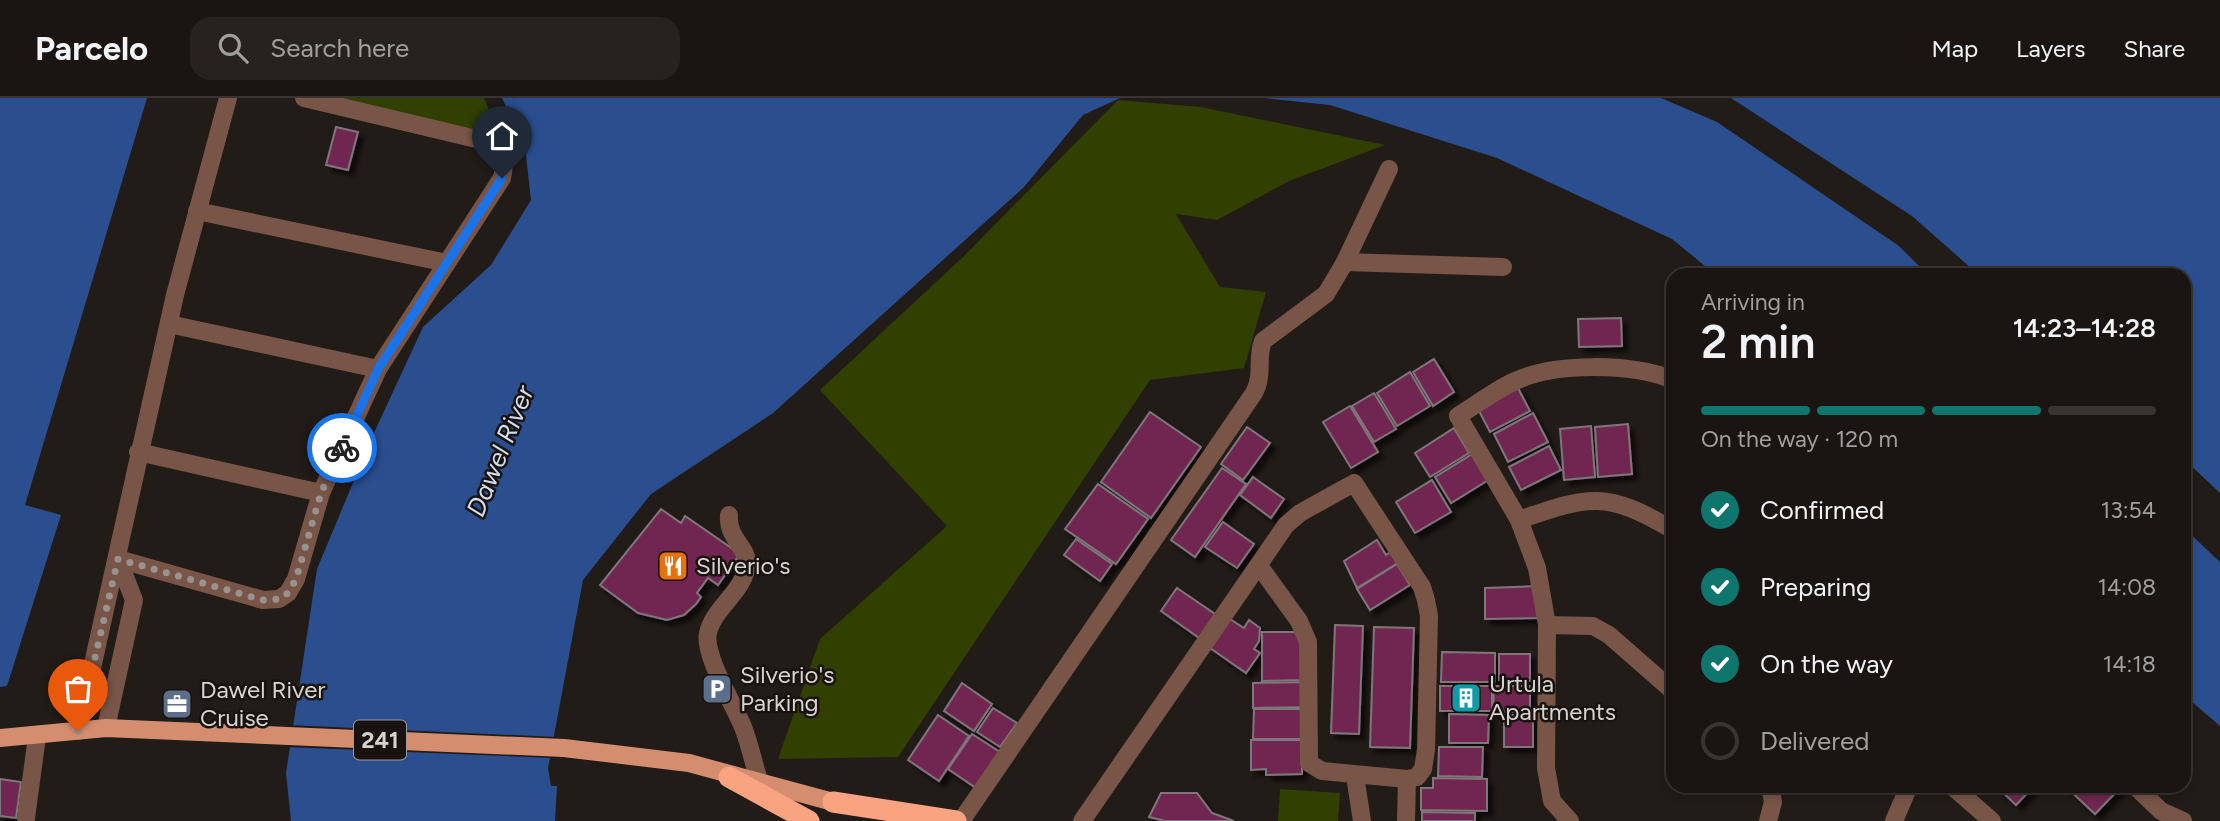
<!DOCTYPE html>
<html lang="en">
<head>
<meta charset="utf-8">
<style>
	body { margin:0; font-family:Figtree,sans-serif; background:#272220; color:#f1f3f6; height:100vh; display:flex; flex-direction:column; font-size:26px; white-space:nowrap }
	* { box-sizing:border-box; margin:0 }
	p { font-size:23px; color:#9f9f9f }
	.icon { flex:none; width:38px; height:38px; fill:none; stroke:currentColor; stroke-width:2; stroke-linecap:round; stroke-linejoin:round }
	.map { position:relative; flex:1; overflow:hidden }
	.sheet { position:absolute; left:1666px; top:170px; width:525px; height:525px; display:flex; flex-direction:column; background:#1a1512; border-radius:21px; box-shadow:0 4px 10px #0003,0 0 0 2px #383432 }
	.sheet>* { flex:none }
	.pin { position:absolute; display:grid; place-items:center; width:60px; height:60px; color:#fff; margin:-72px -30px; border-radius:50% 50% 50% 0; rotate:-45deg; box-shadow:0 0 7px #0007 }
	.pin .icon { rotate:45deg }
	.courier { position:absolute; display:grid; place-items:center; width:70px; height:70px; margin:-35px; border:5px solid #1a73e8; border-radius:50%; background:#fff; color:#222; box-shadow:0 2px 9px #0007 }
	.head em { font-style:normal; font-weight:600 }
	.head div { display:flex; flex-direction:column-reverse }
	.head { display:flex; align-items:center; justify-content:space-between; height:119px; padding:0 35px }
	h1 { font-size:46px; font-weight:600; line-height:52px }
	.bar { display:grid; grid-template-columns:repeat(4,1fr); gap:10px 7px; align-content:center; height:84px; padding:0 35px }
	.bar i { height:9px; border-radius:5px; background:#383432 }
	.bar .active { background:#0f766e }
	.bar p { grid-column:span 4 }
	ol { padding:0 35px; list-style:none }
	li { display:flex; align-items:center; gap:21px; height:77px }
	li p { margin-inline-start:auto }
	li .icon { padding:7px; border-radius:50%; background:#0f766e; color:#fff; stroke-width:4 }
	li:last-child { color:#9f9f9f }
	li i { width:38px; height:38px; border:4px solid #383432; border-radius:50% }
	header { display:flex; align-items:center; gap:42px; box-sizing:border-box; height:98px; padding:0 35px; background:#1a1512; border-bottom:2px solid #383432 }
	header strong { font-size:33px }
	nav { display:flex; gap:38px; margin-inline-start:auto; font-size:24px }
	.search { width:490px; height:63px; background:#272220; display:flex; align-items:center; gap:18px; box-sizing:border-box; padding:0 24px; border-radius:21px; color:#9f9f9f; font-size:26px }
	.map>svg:first-child { display:block }
	.green { fill:#313f00 }
	.water { fill:#2b4e8f }
	.pier { fill:#221c18 }
	.building { fill:#712851; stroke:#7f767a; stroke-width:2; filter:url(#shadow) }
	.lines { fill:none; stroke-linecap:round; stroke-linejoin:round }
	.minor { stroke:#785547; stroke-width:18 }
	.major { stroke:#d58d70; stroke-width:18 }
	.highway { stroke:#f9a380; stroke-width:21 }
	.done { stroke:#989390; stroke-width:7; stroke-dasharray:0 12.6 }
	.route { stroke:#1a73e8; stroke-width:9 }
	.labels { text-anchor:middle; stroke-width:5; stroke-linejoin:round; paint-order:stroke }
	.shield { fill:#19130f; stroke:#9e9996; stroke-width:2 }
	.shield-label { font-size:23px; font-weight:bold; fill:#d7d3d0 }
	.poi-label { font-size:24px; fill:#d7d3d0; stroke:#19130f; text-anchor:start }
	.water-label { font-size:26px; font-style:italic; fill:#d1dcef; stroke:#19130f }
</style>
</head>
<body>
<header>
<strong>Parcelo</strong>
<div class="search"><svg class="icon" aria-label="search" viewBox="0 0 24 24"><circle cx="10" cy="10" r="6"/><path d="M15 15l6 6"/></svg>Search here</div>
<nav><a>Map</a><a>Layers</a><a>Share</a></nav>
</header>
<div class="map">
<svg width="2220" height="723" viewBox="0 0 2220 723">
	<defs>
		<filter id="shadow"><feDropShadow dx="5.5" dy="5.5" stdDeviation="2" flood-color="#0009"/></filter>
	</defs>
	<rect width="100%" height="100%" fill="#221c18"/>
	<g class="green">
		<polygon points="330,0 484,0 502,41"/>
		<polygon points="1118,2 1201,9 1385,47 1289,83 1217,122 1176,116 1220,189 1266,194 1244,270 1150,282 898,659 778,661 820,541 947,428 820,292 964,158"/>
		<polygon points="1280,691 1340,695 1338,723 1278,723"/>
	</g>
	<g class="water">
		<polygon points="0,0 147,0 25,407 61,417 7,588 0,589"/>
		<polygon points="502,0 1120,0 1083,17 1024,89 773,315 651,396 583,482 548,670 551,688 557,688 555,723 291,723 286,675 317,471 373,337 423,229 491,167 531,102 525,49"/>
		<polygon points="1264,0 1661,0 1717,24 1899,148 1928,177 1716,177 1672,141 1497,60 1330,7"/>
		<polygon points="1731,0 2220,0 2220,395 2184,361 2184,177 1979,177 1912,118"/>
		<polygon points="2184,430 2220,464 2220,628 2184,597"/>
	</g>
	<polygon class="pier" points="289,627 557,639 553,660 286,649"/>
	<g class="building">
		<polygon points="336,29 358,34 348,72 326,67"/>
		<polygon points="1621,220 1622,248 1579,249 1578,221"/>
		<polygon points="1434,261 1454,294 1433,308 1413,274"/>
		<polygon points="1410,274 1430,308 1397,328 1377,295"/>
		<polygon points="1518,290 1530,313 1490,334 1478,311"/>
		<polygon points="1374,295 1396,331 1374,344 1352,308"/>
		<polygon points="1350,308 1378,354 1351,370 1323,324"/>
		<polygon points="1150,314 1201,349 1151,420 1101,384"/>
		<polygon points="1533,315 1548,344 1508,364 1494,336"/>
		<polygon points="1628,326 1632,376 1598,379 1595,329"/>
		<polygon points="1591,328 1595,379 1564,382 1560,331"/>
		<polygon points="1247,329 1270,345 1243,382 1221,366"/>
		<polygon points="1454,330 1469,355 1430,379 1415,355"/>
		<polygon points="1549,348 1561,372 1521,392 1509,369"/>
		<polygon points="1474,355 1490,381 1451,405 1435,379"/>
		<polygon points="1222,370 1246,386 1195,459 1171,442"/>
		<polygon points="1253,379 1284,401 1271,420 1240,397"/>
		<polygon points="1432,382 1451,414 1415,435 1396,404"/>
		<polygon points="1098,386 1148,421 1116,466 1065,431"/>
		<polygon points="661,411 681,425 685,418 740,456 718,487 708,480 697,495 701,499 696,506 684,517 667,522 638,515 600,487"/>
		<polygon points="1223,424 1254,446 1237,470 1205,449"/>
		<polygon points="1076,441 1112,466 1100,483 1064,457"/>
		<polygon points="1377,442 1386,457 1391,454 1398,465 1357,490 1344,463"/>
		<polygon points="1397,466 1410,487 1370,512 1357,491"/>
		<polygon points="1538,488 1539,520 1485,521 1485,490"/>
		<polygon points="1177,490 1218,518 1202,542 1161,513"/>
		<polygon points="1230,521 1244,530 1249,522 1260,530 1259,543 1254,551 1260,555 1246,575 1210,550"/>
		<polygon points="1335,527 1363,528 1359,636 1331,635"/>
		<polygon points="1374,529 1414,530 1410,650 1370,649"/>
		<polygon points="1262,534 1303,534 1303,582 1262,583"/>
		<polygon points="1442,554 1495,555 1495,584 1441,584"/>
		<polygon points="1499,556 1530,556 1530,583 1499,582"/>
		<polygon points="1307,584 1307,609 1253,610 1253,585"/>
		<polygon points="962,585 992,606 974,633 944,613"/>
		<rect x="1440" y="588" width="52" height="25"/>
		<polygon points="1494,588 1530,588 1530,614 1493,614"/>
		<polygon points="993,610 1017,625 1000,649 977,634"/>
		<polygon points="1254,611 1306,611 1306,641 1253,641"/>
		<polygon points="1449,616 1489,617 1488,645 1449,645"/>
		<polygon points="938,617 969,638 939,683 908,662"/>
		<rect x="1504" y="617" width="29" height="32"/>
		<polygon points="972,636 1000,654 976,690 948,671"/>
		<polygon points="1251,642 1302,642 1302,676 1266,677 1266,671 1251,672"/>
		<polygon points="1439,649 1483,649 1482,679 1438,678"/>
		<polygon points="1433,680 1487,681 1487,713 1421,712 1421,690 1433,690"/>
		<polygon points="0,681 21,684 16,720 0,718"/>
		<polygon points="1996,688 2034,688 2016,707"/>
		<polygon points="2065,688 2122,688 2095,716"/>
		<polygon points="1161,695 1197,695 1212,715 1234,723 1165,723 1149,719"/>
		<polygon points="1422,714 1475,715 1475,723 1422,723"/>
	</g>
	<g class="lines">
		<g class="minor">
			<polyline points="197,113 447,165"/>
			<polyline points="1345,164 1503,169"/>
			<polyline points="169,226 378,271"/>
			<polyline points="138,354 321,395"/>
			<path d="M729,417c-2,24 19,32 18,49 -2,27 -33,43 -39,69 -5,21 26,72 35,94 7,18 11,38 17,57"/>
			<path d="M1519,422c72,-25 87,-29 154,10"/>
			<path d="M118,461l145,41 16,-1 9,-6 8,-14 25,-86 57,-124 124,-191c4,-18 2,-25 -13,-36l-185,-44"/>
			<polyline points="1260,469 1299,523 1308,544 1309,665 1322,673 1407,681"/>
			<polyline points="1547,527 1593,528 1609,537 1673,593"/>
			<polyline points="106,630 134,502 118,461"/>
			<polyline points="78,633 175,197 228,0"/>
			<polyline points="1355,678 1362,723"/>
			<polyline points="1952,688 1992,723"/>
			<polyline points="2135,688 2161,713 2183,723"/>
			<polyline points="26,720 37,639"/>
			<path d="M961,723l293,-428c10,-18 2,-35 9,-52l63,-47 19,-32 44,-93"/>
			<polyline points="1082,723 1286,427 1300,415 1354,385 1422,489 1426,502 1429,518 1426,652 1423,671 1417,679 1407,681 1406,723"/>
			<path d="M1570,723l-18,-20 -6,-33 1,-143 -10,-57 -18,-48 -61,-104c18,-11 36,-25 55,-34 41,-20 119,-19 160,-2"/>
			<polyline points="1768,723 1773,704 1770,688"/>
			<polyline points="1894,723 1909,688"/>
		</g>
		<polyline class="major" points="0,640 106,630 564,650 689,665 833,704"/>
		<g class="highway">
			<polyline points="729,679 809,723"/>
			<polyline points="833,704 956,723"/>
		</g>
	</g>
	<g class="lines">
		<polyline class="done" points="78,633 118,461 263,502 279,501 288,495 296,481 321,395 342,350"/>
		<polyline class="route" points="342,350 378,271 502,80"/>
	</g>
	<defs>
		<g id="restaurant-square" transform="scale(1.575)"><rect x="-9" y="-9" width="18" height="18" rx="4" fill="#e8710a" stroke="#19130f"/><path d="M-5-6h1v4h1v-4h1v4h1v-4h1v5L-1.5 .5V6h-2V.5L-5-1ZM5-6V6H3V1.5H1.5Q1.5-4 5-6Z" fill="#fff"/></g>
		<g id="parking-square" transform="scale(1.575)"><rect x="-9" y="-9" width="18" height="18" rx="4" fill="#5c6f8a" stroke="#19130f"/><path d="M-3.5-5.5H1a3.5 3.5 0 0 1 0 7H-1V5.5H-3.5ZM-1-3.4V-.6H.8a1.4 1.4 0 0 0 0-2.8Z" fill="#fff"/></g>
		<g id="building-square" transform="scale(1.575)"><rect x="-9" y="-9" width="18" height="18" rx="4" fill="#0f9aa8" stroke="#19130f"/><path d="M-4-6H4V6H1V3H-1V6H-4ZM-2.5-4.3h1.7v1.8h-1.7ZM.8-4.3h1.7v1.8H.8ZM-2.5-1h1.7V.8h-1.7ZM.8-1h1.7V.8H.8Z" fill="#fff"/></g>
		<g id="office-square" transform="scale(1.575)"><rect x="-9" y="-9" width="18" height="18" rx="4" fill="#5c6f8a" stroke="#19130f"/><path d="M-6-3h4V-5.5h4V-3h4V5H-6ZM-1-4.5V-3h2v-1.5ZM-6 0V1H6V0Z" fill="#fff"/></g>
	</defs>
	<g fill-rule="evenodd">
		<use href="#restaurant-square" x="673" y="468"/>
		<use href="#parking-square" x="717" y="591"/>
		<use href="#building-square" x="1466" y="600"/>
		<use href="#office-square" x="177" y="606"/>
	</g>
	<g class="labels">
		<rect class="shield" x="354" y="622.5" width="52" height="39" rx="5"/>
		<g class="shield-label">
			<text x="380" y="650">241</text>
		</g>
		<g class="poi-label">
			<text x="696" y="476">Silverio's</text>
			<text x="740" y="585">Silverio's<tspan x="740" dy="28">Parking</tspan></text>
			<text x="1489" y="594">Urtula<tspan x="1489" dy="28">Apartments</tspan></text>
			<text x="200" y="600">Dawel River<tspan x="200" dy="28">Cruise</tspan></text>
		</g>
		<g class="water-label">
			<text transform="translate(500 353) rotate(-68)" y="9">Dawel River</text>
		</g>
	</g>
</svg>
<div class="pin" style="left:78px;top:633px;background:#ea580c"><svg class="icon" aria-label="bag" viewBox="0 0 24 24"><path d="M5 8h14l-1 12H6zM9 8a3 3 0 0 1 6 0"/></svg></div>
<div class="pin" style="left:502px;top:80px;background:#1f2937"><svg class="icon" aria-label="home" viewBox="0 0 24 24"><path d="M3 11l9-7 9 7M6 9v11h12V9"/></svg></div>
<div class="courier" style="left:342px;top:350px"><svg class="icon" aria-label="bike" viewBox="0 0 24 24"><circle cx="6" cy="16" r="4"/><circle cx="18" cy="16" r="4"/><path d="M6 16l4-8h5l3 8M10 8l3 8H6M13 5h3"/></svg></div>
<section class="sheet">
<div class="head"><div><h1>2 min</h1><p>Arriving in</p></div><em>14:23–14:28</em></div>
<div class="bar"><i class="active"></i><i class="active"></i><i class="active"></i><i></i><p>On the way · 120 m</p></div>
<ol>
<li><svg class="icon" aria-label="check" viewBox="0 0 24 24"><path d="M5 12l5 5 9-10"/></svg>Confirmed<p>13:54</p></li>
<li><svg class="icon" aria-label="check" viewBox="0 0 24 24"><path d="M5 12l5 5 9-10"/></svg>Preparing<p>14:08</p></li>
<li><svg class="icon" aria-label="check" viewBox="0 0 24 24"><path d="M5 12l5 5 9-10"/></svg>On the way<p>14:18</p></li>
<li><i></i>Delivered</li>
</ol>
</section>
</div>
</body>
</html>
